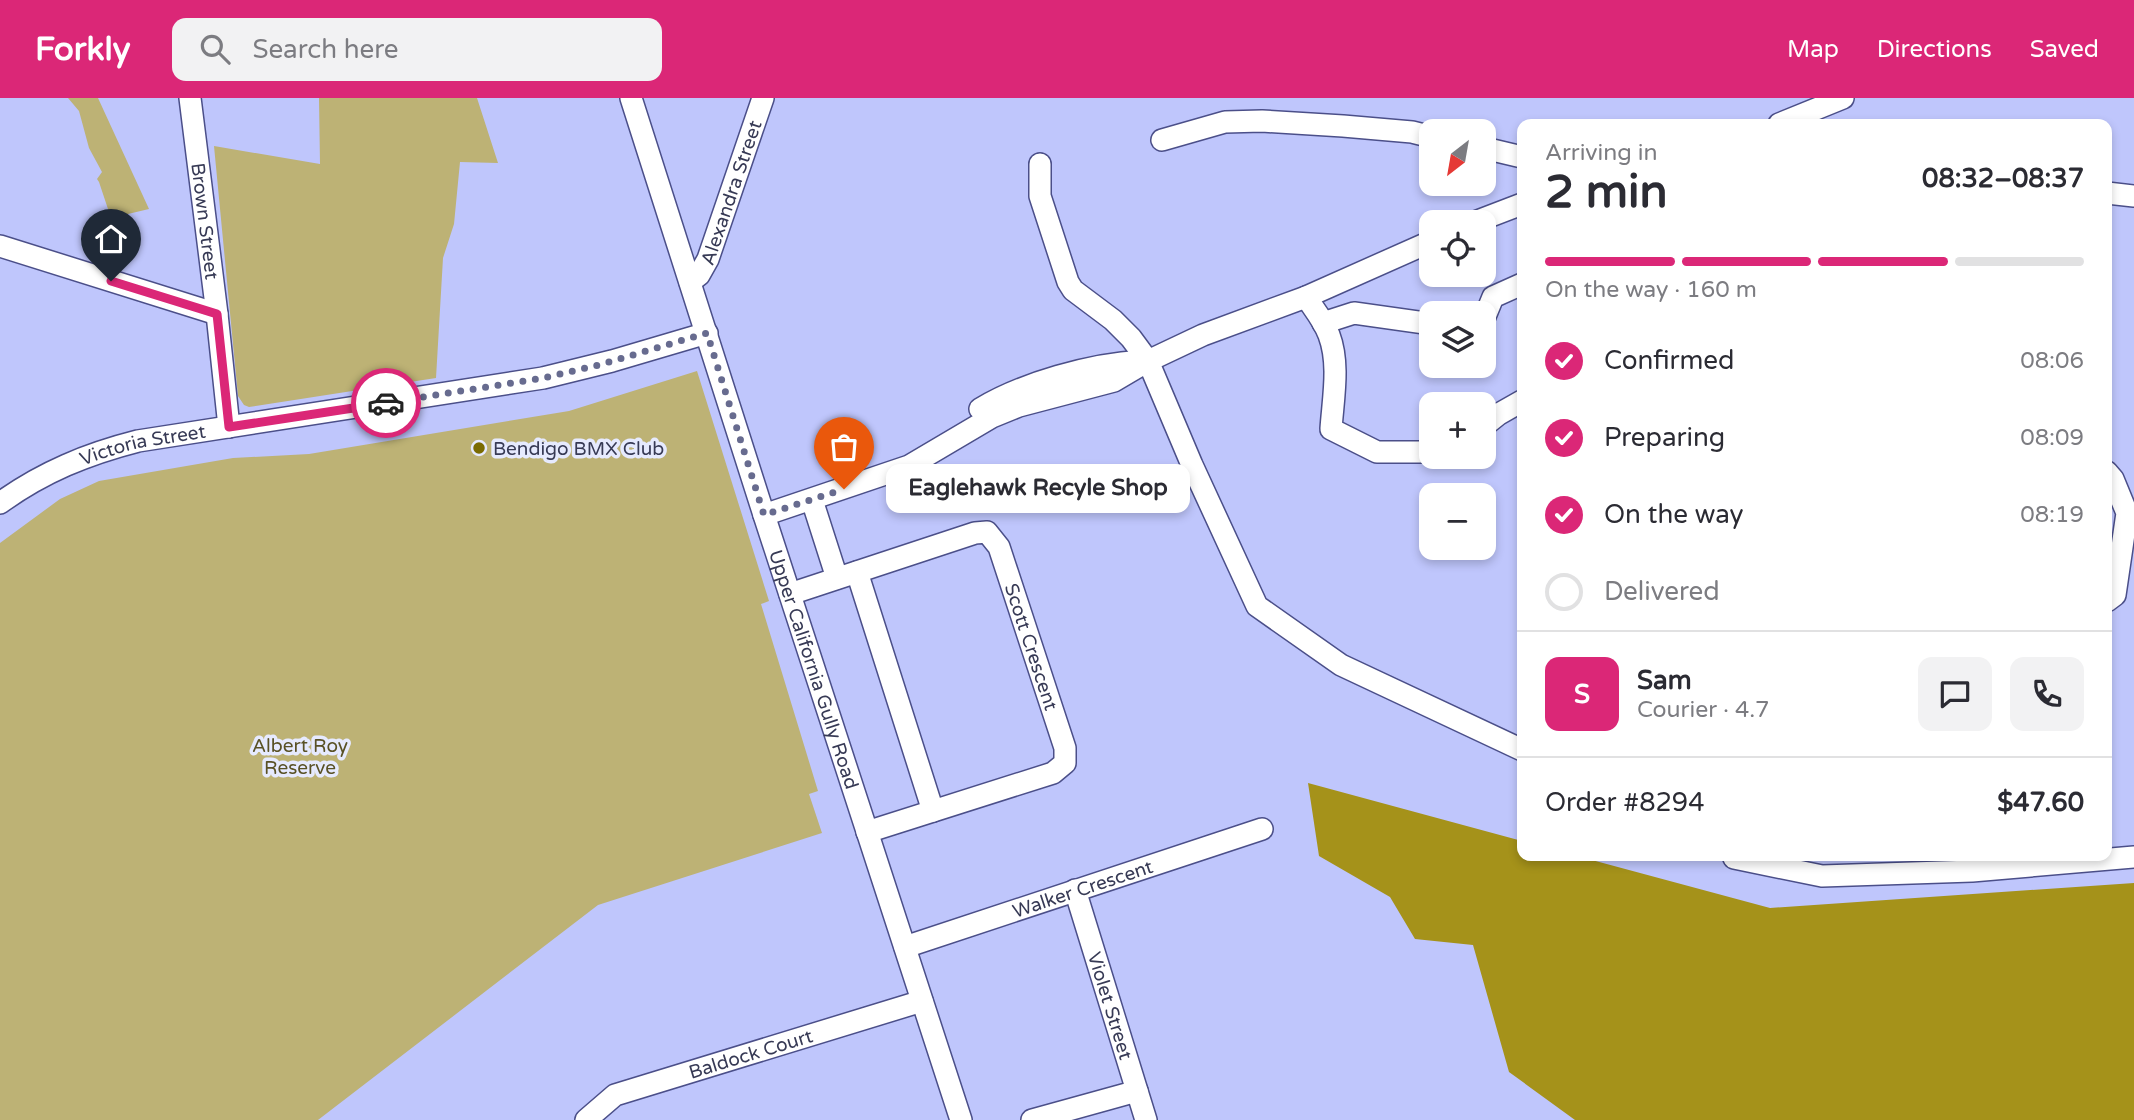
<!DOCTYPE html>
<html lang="en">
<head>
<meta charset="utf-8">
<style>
	body { margin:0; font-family:"Varela Round",sans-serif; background:#f2f2f3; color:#2b2b33; height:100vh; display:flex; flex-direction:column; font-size:26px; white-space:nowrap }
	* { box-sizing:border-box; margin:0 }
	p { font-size:23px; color:#7c7c81 }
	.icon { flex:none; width:38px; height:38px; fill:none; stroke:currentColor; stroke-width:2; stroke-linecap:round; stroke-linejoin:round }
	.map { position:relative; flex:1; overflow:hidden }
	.drawer { position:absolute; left:1517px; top:21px; width:595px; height:742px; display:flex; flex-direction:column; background:#fff; border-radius:14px; box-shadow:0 4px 10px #0003 }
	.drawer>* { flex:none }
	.needle { width:46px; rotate:211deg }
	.controls { position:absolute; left:1419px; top:21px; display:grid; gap:14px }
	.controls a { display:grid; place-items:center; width:77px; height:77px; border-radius:14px; background:#fff; box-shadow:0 4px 10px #0003; font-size:35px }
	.pin { position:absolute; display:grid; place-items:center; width:60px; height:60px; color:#fff; margin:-72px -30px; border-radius:50% 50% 50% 0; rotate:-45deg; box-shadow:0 0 7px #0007 }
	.pin .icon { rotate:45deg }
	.courier { position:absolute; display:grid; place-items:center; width:70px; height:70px; margin:-35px; border:5px solid #db2777; border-radius:50%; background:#fff; color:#222; box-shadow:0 2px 9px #0007 }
	.bubble { position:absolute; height:49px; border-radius:14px; background:#fff; box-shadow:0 4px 10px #0003; font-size:23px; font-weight:700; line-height:49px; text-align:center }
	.overview em { font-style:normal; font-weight:700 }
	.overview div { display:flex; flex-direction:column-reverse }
	.overview { display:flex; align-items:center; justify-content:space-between; height:119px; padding:0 28px }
	h1 { font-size:46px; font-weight:700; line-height:52px }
	.bar { display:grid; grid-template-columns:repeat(4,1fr); gap:10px 7px; align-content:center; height:84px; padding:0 28px }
	.bar i { height:9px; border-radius:5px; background:#e1e1e2 }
	.bar .selected { background:#db2777 }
	.bar p { grid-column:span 4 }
	.line { display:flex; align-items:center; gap:18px; padding:0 28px; border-top:2px solid #e1e1e2 }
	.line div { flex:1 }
	.round { display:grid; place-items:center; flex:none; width:74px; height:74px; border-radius:14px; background:#f2f2f3 }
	ol { padding:0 28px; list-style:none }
	li { display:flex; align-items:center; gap:21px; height:77px }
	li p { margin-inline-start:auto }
	li .icon { padding:7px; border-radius:50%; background:#db2777; color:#fff; stroke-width:4 }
	li:last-child { color:#7c7c81 }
	li i { width:38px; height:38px; border:4px solid #e1e1e2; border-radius:50% }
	header { display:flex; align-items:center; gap:42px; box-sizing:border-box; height:98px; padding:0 35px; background:#db2777; color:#fff }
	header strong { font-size:33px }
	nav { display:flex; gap:38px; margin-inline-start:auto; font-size:24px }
	.search { width:490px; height:63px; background:#f2f2f3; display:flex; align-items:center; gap:18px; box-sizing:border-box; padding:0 24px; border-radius:14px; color:#7c7c81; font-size:26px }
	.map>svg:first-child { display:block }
	.green { fill:#bdb275 }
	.forest { fill:#a5921a }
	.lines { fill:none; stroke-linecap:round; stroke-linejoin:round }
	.minor-casing { stroke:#4b4f89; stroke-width:24 }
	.minor { stroke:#fff; stroke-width:21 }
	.done { stroke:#676b8f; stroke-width:7; stroke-dasharray:0 12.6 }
	.route { stroke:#db2777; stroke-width:9 }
	.poi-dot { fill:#7a6b03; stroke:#e6eafe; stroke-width:2.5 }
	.labels { text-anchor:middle; stroke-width:7; stroke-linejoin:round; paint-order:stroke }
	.street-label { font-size:19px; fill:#373a55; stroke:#e6eafe }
	.poi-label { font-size:19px; fill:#373a55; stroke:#e6eafe; text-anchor:start }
	.park-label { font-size:19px; fill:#595125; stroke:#e6eafe }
</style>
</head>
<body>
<header>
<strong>Forkly</strong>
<div class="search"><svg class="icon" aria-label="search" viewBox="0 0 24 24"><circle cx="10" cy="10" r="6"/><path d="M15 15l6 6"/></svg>Search here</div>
<nav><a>Map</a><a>Directions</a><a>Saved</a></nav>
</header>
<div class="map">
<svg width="2134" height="1022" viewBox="0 0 2134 1022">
	<rect width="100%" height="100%" fill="#bfc6fc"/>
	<g class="green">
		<polygon points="68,0 98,0 149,111 111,120 99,84 97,81 102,74 89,50 79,13"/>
		<polygon points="319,0 477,0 498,65 460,64 454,126 443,160 436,280 249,309 244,307 238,298 214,48 320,66"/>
		<polygon points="697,273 769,503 761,506 818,693 809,696 822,735 598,807 318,1022 0,1022 0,445 60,401 99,383 233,360 309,356 569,313"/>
	</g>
	<polygon class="forest" points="1308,685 1522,743 1522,758 1577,758 1770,810 2134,785 2134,1022 1575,1022 1509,974 1473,847 1415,841 1390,799 1319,758"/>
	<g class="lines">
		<g class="minor-casing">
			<g id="minor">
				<path id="s1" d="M190,0l27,216 12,113"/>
				<path id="s2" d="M631,0l133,417 197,605"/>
				<polyline points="1779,26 1843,0"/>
				<polyline points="1162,42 1225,24 1262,23 1343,28 1412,34 1432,39"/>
				<polyline points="1484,50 1522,59"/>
				<polyline points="1040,66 1040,98 1068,184 1073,192 1113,222 1131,240 1148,263 1192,367 1257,508 1341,567 1522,652"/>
				<polyline points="2107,95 2134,98"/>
				<polyline points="1475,124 1522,106"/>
				<polyline points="0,148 217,216"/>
				<path id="s3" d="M690,184l9,-7 9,-16 55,-161"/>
				<path d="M1306,199c8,12 18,24 23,38 11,29 4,64 2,94l46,23h55"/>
				<polyline points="1484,221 1493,199 1522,186"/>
				<polyline points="1323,225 1354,215 1432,226"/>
				<path d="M980,311c43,-26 111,-45 162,-48"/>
				<polyline points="1484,328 1499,316 1522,303"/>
				<polyline points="2107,374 2113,381 2127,415 2115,497 2107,503"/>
				<polyline points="812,402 837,480"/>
				<path id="s4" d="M0,405c43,-31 87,-49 138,-62l405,-63 69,-17 95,-28"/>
				<polyline points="764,417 909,368 992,319 1019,308 1114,283 1148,263 1203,237 1306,199 1432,143"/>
				<polyline points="857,474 933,713"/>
				<path id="s5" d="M790,496l185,-61 12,-1 12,15 66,201v15l-12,10 -186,59"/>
				<polyline points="1734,760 1822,778 1972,773 2134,759"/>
				<path id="s6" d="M1075,792l71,230"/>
				<path id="s7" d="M905,849l357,-118"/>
				<path id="s8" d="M586,1022l29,-25 307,-94"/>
				<polyline points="1032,1022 1137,993"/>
			</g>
		</g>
		<use href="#minor" class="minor"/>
	</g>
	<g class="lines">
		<polyline class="done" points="386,305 543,280 599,267 707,235 764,417 844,391"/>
		<polyline class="route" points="111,183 217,216 229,329 386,305"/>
	</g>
	<circle class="poi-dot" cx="479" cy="350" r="7"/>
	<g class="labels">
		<g class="street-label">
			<text dy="7" stroke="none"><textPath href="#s3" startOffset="100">Alexandra Street</textPath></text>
			<text dy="7" stroke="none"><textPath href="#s1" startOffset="124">Brown Street</textPath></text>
			<text dy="7" stroke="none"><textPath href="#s4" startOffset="156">Victoria Street</textPath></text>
			<text dy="7" stroke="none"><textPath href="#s5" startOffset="331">Scott Crescent</textPath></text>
			<text dy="7" stroke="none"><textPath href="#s2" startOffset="600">Upper California Gully Road</textPath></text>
			<text dy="7" stroke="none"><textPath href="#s7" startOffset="187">Walker Crescent</textPath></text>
			<text dy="7" stroke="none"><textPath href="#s6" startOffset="121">Violet Street</textPath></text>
			<text dy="7" stroke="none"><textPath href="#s8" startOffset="180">Baldock Court</textPath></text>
		</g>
		<g class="poi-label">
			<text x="493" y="357">Bendigo BMX Club</text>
		</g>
		<g class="park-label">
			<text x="300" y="654">Albert Roy<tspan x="300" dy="22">Reserve</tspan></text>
		</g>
	</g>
</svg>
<div class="controls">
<a><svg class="needle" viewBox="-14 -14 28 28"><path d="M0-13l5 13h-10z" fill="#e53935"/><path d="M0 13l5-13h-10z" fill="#7c7c81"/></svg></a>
<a><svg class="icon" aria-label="locate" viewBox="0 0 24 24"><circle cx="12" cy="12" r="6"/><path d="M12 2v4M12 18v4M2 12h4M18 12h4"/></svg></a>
<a><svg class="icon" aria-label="layers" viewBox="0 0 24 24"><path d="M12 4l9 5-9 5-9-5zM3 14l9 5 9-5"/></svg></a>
<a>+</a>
<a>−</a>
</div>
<div class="pin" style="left:844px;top:391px;background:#ea580c"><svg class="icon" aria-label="bag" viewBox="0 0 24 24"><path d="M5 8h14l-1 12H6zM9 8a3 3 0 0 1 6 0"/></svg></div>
<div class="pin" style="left:111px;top:183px;background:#1f2937"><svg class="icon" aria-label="home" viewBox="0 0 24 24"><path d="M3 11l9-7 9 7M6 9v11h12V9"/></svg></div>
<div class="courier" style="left:386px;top:305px"><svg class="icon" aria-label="car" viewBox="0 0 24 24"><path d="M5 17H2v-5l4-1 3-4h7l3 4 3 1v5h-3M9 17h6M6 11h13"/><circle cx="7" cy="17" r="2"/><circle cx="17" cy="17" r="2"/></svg></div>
<div class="bubble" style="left:886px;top:366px;width:304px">Eaglehawk Recyle Shop</div>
<section class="drawer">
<div class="overview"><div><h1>2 min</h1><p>Arriving in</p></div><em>08:32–08:37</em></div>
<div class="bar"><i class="selected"></i><i class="selected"></i><i class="selected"></i><i></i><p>On the way · 160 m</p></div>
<ol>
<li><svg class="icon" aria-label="check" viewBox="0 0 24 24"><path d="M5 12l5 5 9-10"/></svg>Confirmed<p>08:06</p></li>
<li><svg class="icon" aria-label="check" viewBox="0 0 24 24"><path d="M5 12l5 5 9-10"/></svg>Preparing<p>08:09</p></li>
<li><svg class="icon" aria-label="check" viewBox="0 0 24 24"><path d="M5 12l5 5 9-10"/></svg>On the way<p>08:19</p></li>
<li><i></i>Delivered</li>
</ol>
<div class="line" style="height:126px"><b class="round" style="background:#db2777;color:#fff">S</b><div><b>Sam</b><p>Courier · 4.7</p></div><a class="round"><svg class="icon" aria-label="chat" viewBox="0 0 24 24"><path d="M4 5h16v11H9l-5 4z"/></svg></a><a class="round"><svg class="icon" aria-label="phone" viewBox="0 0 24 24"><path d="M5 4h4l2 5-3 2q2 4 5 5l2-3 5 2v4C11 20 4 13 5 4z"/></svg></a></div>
<div class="line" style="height:91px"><div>Order #8294</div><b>$47.60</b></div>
</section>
</div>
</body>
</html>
